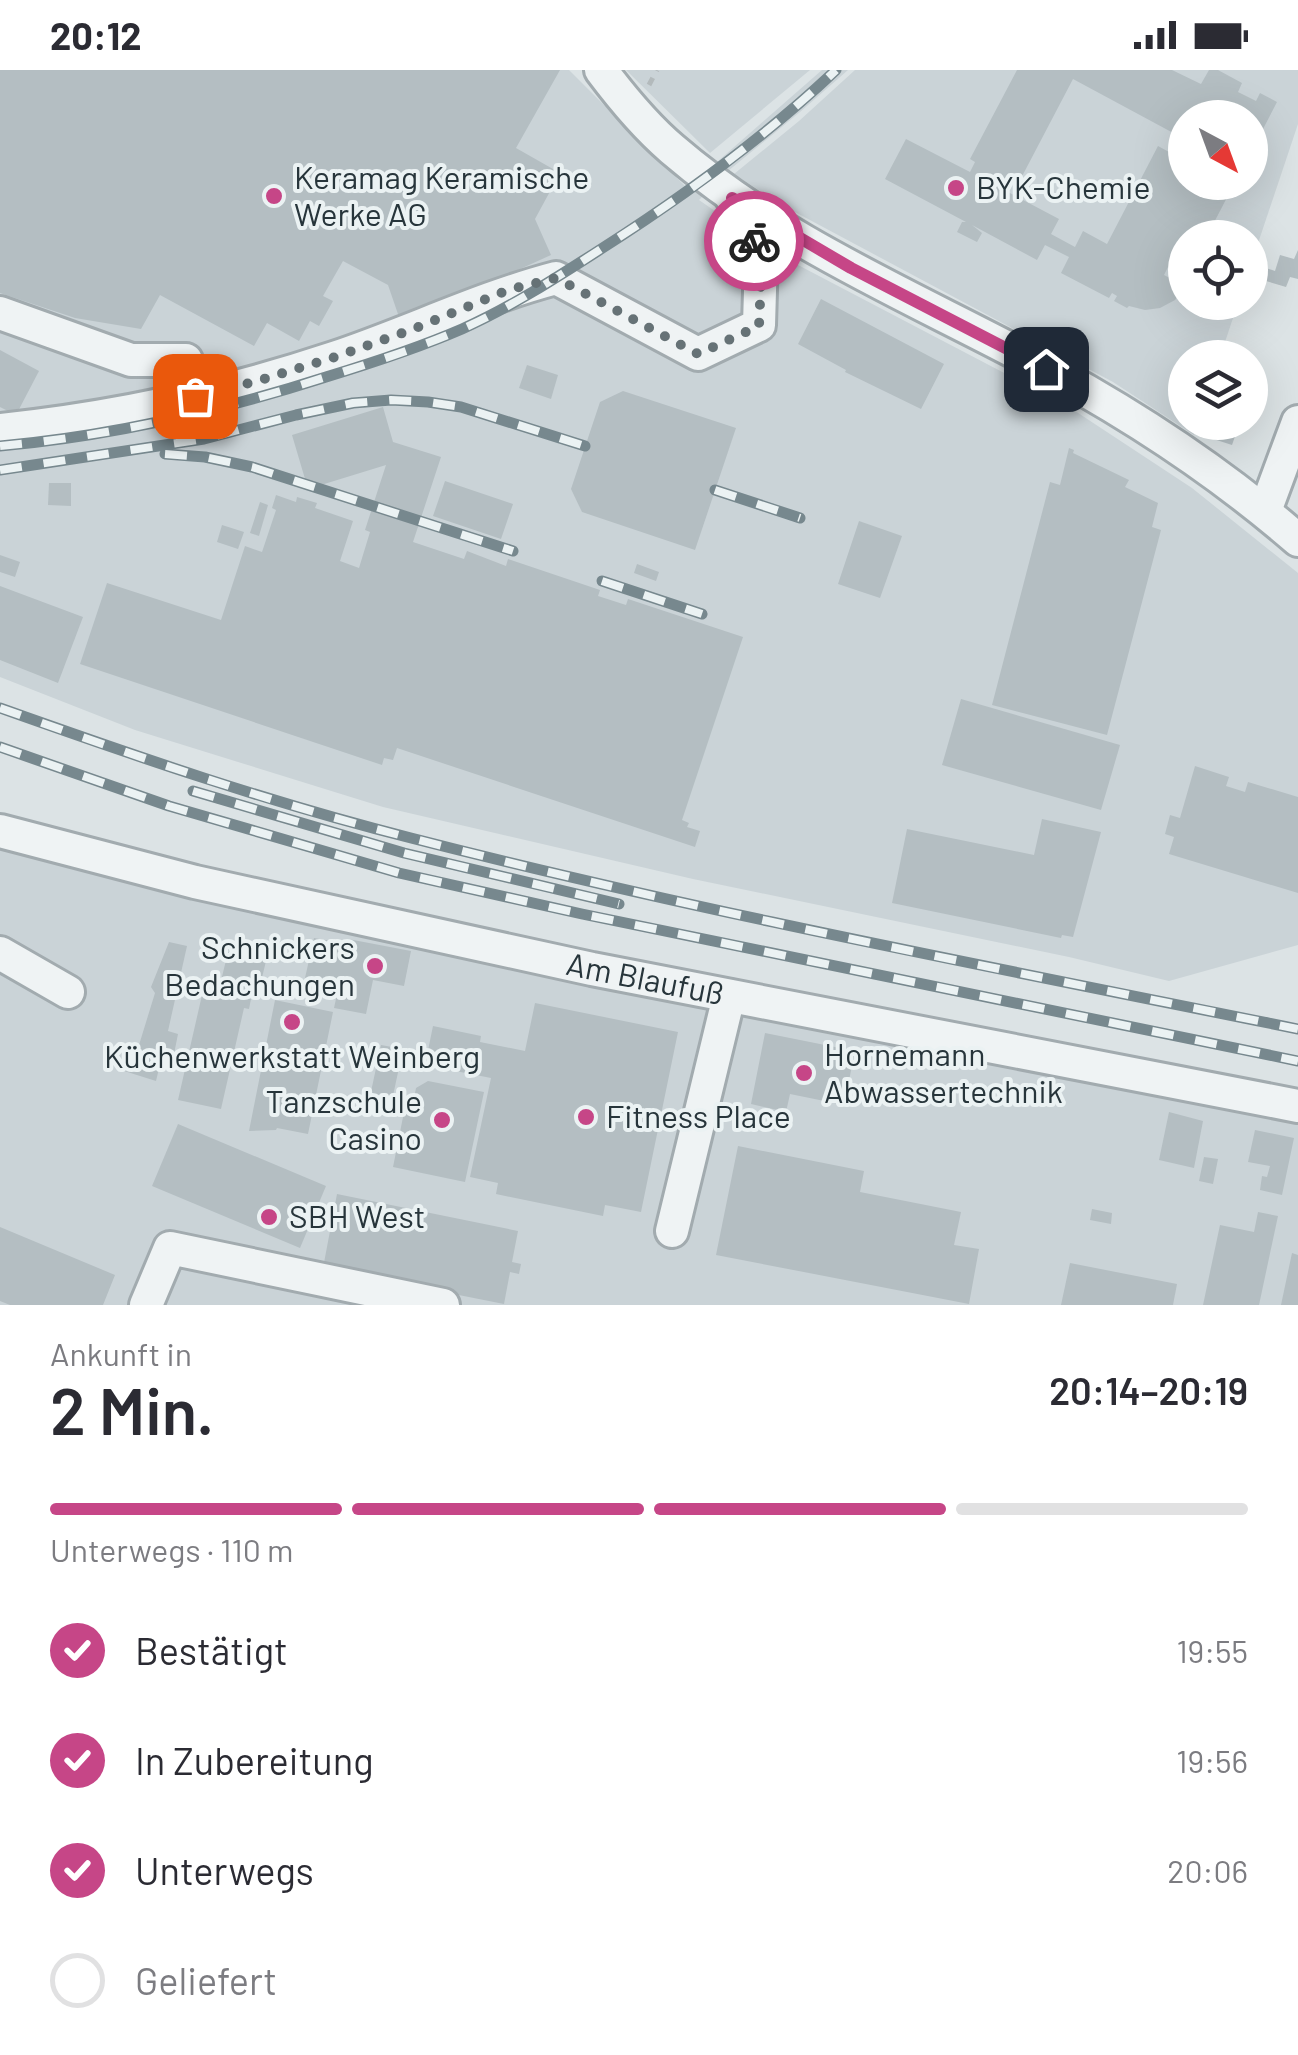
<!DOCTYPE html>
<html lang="de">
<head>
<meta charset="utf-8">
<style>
	body { margin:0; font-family:Barlow,sans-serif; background:#f2f2f3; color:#2b2b33; height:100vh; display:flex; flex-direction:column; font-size:38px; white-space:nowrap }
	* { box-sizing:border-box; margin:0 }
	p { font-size:32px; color:#7c7c81 }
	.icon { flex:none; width:55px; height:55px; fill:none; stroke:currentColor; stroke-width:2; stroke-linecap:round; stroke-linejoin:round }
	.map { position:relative; height:1235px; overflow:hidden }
	.drawer { display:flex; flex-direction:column; background:#fff; flex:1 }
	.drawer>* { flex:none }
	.needle { width:65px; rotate:139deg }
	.buttons { position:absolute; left:1168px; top:30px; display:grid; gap:20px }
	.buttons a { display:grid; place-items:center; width:100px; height:100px; border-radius:50%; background:#fff; box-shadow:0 10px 40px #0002; font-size:50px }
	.pin { position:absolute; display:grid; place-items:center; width:85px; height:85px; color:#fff; margin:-42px; border-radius:20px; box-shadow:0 5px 15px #0006 }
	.courier { position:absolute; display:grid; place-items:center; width:100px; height:100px; margin:-50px; border:8px solid #c64687; border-radius:50%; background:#fff; color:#222; box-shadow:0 2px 12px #0007 }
	.overview em { font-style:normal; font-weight:600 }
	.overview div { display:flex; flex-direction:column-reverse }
	.overview { display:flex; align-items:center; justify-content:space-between; height:170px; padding:0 50px }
	h1 { font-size:65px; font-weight:600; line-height:75px }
	.bar { display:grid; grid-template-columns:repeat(4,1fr); gap:15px 10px; align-content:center; height:120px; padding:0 50px }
	.bar i { height:12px; border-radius:8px; background:#e1e1e2 }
	.bar .on { background:#c64687 }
	.bar p { grid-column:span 4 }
	ol { padding:0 50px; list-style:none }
	li { display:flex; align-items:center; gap:30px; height:110px }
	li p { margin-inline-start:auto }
	li .icon { padding:10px; border-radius:50%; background:#c64687; color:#fff; stroke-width:4 }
	li:last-child { color:#7c7c81 }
	li i { width:55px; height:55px; border:5px solid #e1e1e2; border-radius:50% }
	.status { display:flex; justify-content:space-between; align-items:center; height:70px; padding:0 50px; background:#fff; direction:ltr }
	.status svg { height:28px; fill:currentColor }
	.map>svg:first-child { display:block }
	.built { fill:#cad3d7; fill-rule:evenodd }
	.building { fill:#b4bec2; fill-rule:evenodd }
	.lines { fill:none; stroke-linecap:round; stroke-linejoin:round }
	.minor-casing { stroke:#a2abaf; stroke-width:38 }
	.path { stroke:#b3babc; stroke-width:5; stroke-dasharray:8 8; stroke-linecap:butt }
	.minor { stroke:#eff3f4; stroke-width:32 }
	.rail-casing { stroke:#77888e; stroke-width:11 }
	.rail { stroke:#ebf2f3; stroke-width:8; stroke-dasharray:22; stroke-linecap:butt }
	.done { stroke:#667276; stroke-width:10; stroke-dasharray:0 18 }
	.route { stroke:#c64687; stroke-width:12 }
	.poi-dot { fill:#c64687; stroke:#ebf2f3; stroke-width:4 }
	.labels { text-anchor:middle; stroke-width:8; stroke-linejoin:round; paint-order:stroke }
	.poi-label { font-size:32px; fill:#27353b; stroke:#ebf2f3; text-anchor:start }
	.street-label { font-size:32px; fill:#27353b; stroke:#ebf2f3 }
</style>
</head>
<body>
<div class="status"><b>20:12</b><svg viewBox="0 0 49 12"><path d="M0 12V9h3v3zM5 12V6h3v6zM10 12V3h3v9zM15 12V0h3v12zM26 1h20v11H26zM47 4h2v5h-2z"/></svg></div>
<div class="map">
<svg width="1298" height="1235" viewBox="0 0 1298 1235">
	<rect width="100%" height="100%" fill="#dce3e5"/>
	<g class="built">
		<polygon points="0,0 569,0 685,116 717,92 822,0 848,0 800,42 728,101 699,130 777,184 1069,337 1192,418 1298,503 1298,875 1169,911 1069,887 693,809 383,737 135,660 0,607"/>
		<polygon points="626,0 810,0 710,83"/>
		<path d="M855,0h443v54l-48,143v-29h-65v64l53,1 -18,54 -35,1v64l13,1 -4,12 -81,-53 -333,-178 -46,-30 65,-53zM1185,48h65v64h-65z"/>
		<polygon points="0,779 175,825 453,886 1298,1054 1298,1235 0,1235"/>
	</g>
	<g class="building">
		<polygon points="0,0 560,0 516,78 560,103 535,149 551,185 496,210 399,247 388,215 343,191 323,226 333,231 319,256 310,251 299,271 267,253 254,276 160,225 141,259 75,248 0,223"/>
		<path d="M1017,0h155l29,14 8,-14h9l24,13 -4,9 18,9 4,-8 17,9 -27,52v-36h-65v64h50l-29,56h-21v36l-16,-9 -5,10 21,11 -10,14 -15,8 -15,2 -16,-4 -2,2 -13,-7 3,-5 -5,-3 -3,5 -48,-25 8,-16 -24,-12 -8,15 -65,-35 10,8 -5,9 -20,-10 5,-10h4l-81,-43 21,-40 64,33 5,-10 -5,-3zM1073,9l104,56 -8,17 -11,-6 -51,98 -24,-13 -8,16 -24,-13 8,-15 -51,-27 5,-10 5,2z"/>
		<polygon points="1298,180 1298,209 1290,207 1286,217 1259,209 1263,197 1275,201 1280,185 1294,189"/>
		<polygon points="821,229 944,294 921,339 845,302 846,300 798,274"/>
		<polygon points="0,280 39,301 16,345 0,337"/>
		<polygon points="527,295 558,305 551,329 519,318"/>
		<polygon points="623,321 736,358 695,480 582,442 571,419 600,332"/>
		<polygon points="383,337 393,372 441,387 413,472 464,489 467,481 506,496 508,489 600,520 598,526 626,535 628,529 743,567 682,750 689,753 687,757 700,761 695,777 397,678 393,690 384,688 382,695 80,594 107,513 221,550 245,476 262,482 276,440 272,438 276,425 296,432 297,427 317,433 315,438 353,451 340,491 359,498 370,462 365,460 386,395 308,419 292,365"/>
		<polygon points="1209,352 1240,352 1232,375 1204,366"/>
		<polygon points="1069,378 1074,380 1073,383 1129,410 1125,417 1158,433 1152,457 1161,460 1107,665 992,635 1050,412 1060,415"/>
		<polygon points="445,411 513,434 501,469 433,446"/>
		<polygon points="49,413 71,413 71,436 48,435"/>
		<polygon points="260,432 268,435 259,466 250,463"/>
		<polygon points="859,451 902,466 880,528 838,514"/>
		<polygon points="222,455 244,462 238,479 217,472"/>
		<polygon points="0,485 20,492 15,507 0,502"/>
		<polygon points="637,494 659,502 656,511 634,503"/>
		<polygon points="0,516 83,547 58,613 0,590"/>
		<polygon points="961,629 1120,675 1101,740 942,695"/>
		<polygon points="1195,696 1229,707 1226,716 1245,722 1248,712 1298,727 1298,823 1169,784 1174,767 1165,764 1170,745 1180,748"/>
		<polygon points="1042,749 1101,762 1073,867 1062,865 1061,868 892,833 907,759 1034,785"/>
		<polygon points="314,868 347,874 348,869 411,881 404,916 373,910 366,944 334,938 339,915 305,908"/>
		<polygon points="169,872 187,876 168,961 178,964 173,989 162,986 156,1011 121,1000 129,972 139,975 155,923 151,917"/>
		<polygon points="228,882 266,891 260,916 249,914 246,928 251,929 249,939 244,938 221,1039 178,1030 205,912 220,915"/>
		<polygon points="275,930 333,942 308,1064 277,1058 276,1060 249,1061"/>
		<polygon points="535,933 678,962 641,1142 605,1135 603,1146 496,1124 498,1113 470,1107 491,1008 425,995 433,956 481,966 480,972 525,981"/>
		<polygon points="765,963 855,981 844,1035 790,1024 786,1042 751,1034"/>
		<polygon points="381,975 403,979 391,1035 369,1031"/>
		<polygon points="428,1011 484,1022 465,1112 393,1097 405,1037 413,1033 416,1018"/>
		<polygon points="1169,1042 1203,1051 1194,1098 1159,1090"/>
		<polygon points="178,1054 326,1116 300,1178 152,1116"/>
		<polygon points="1255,1060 1294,1068 1282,1125 1260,1120 1262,1106 1267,1107 1270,1096 1248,1092"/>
		<polygon points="738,1076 864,1101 860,1122 961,1142 954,1175 979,1179 969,1234 716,1185"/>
		<polygon points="1204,1087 1218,1089 1213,1114 1199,1111"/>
		<polygon points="337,1124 518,1161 512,1192 521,1194 519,1204 510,1202 504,1234 323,1198"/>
		<polygon points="1092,1139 1112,1143 1111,1154 1090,1150"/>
		<polygon points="1258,1142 1278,1146 1259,1235 1203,1235 1220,1155 1254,1162"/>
		<polygon points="0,1157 115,1205 103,1235 10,1235 0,1231"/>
		<polygon points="1292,1183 1298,1185 1298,1235 1281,1235"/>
		<polygon points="1070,1193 1177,1214 1173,1235 1061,1235"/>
	</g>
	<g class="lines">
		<g class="minor-casing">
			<g id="minor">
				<path d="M601,0c21,28 44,56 71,79 102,88 229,143 347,205 100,52 195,113 279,186"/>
				<polyline points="0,243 131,290 186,290"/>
				<path d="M0,360c113,-12 226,-36 334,-72 75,-25 146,-60 222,-80l142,76 61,-29 2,-69 -29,-58"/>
				<polyline points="1265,441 1298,352"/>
				<path id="s1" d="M0,761l195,51 397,87 706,137"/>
				<polyline points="0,883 68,922"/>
				<polyline points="672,1161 729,926"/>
				<polyline points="146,1235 170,1178 443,1235"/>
			</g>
		</g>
		<polyline class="path" points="649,15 657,0"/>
		<use href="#minor" class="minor"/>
		<g class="rail-casing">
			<g id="rail">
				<path d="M0,376c111,-10 220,-35 326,-69 46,-14 92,-29 136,-48 49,-22 94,-51 139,-80 83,-53 163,-111 235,-179"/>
				<polyline points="165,384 205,387 252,397 513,481"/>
				<polyline points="0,400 204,369 296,345 353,333 391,330 428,332 461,337 585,376"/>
				<polyline points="715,420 800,448"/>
				<polyline points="602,511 702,544"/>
				<path d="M0,638c135,48 271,95 411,130 293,75 591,131 887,191"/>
				<polyline points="0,677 169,736 399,803 582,844 1298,991"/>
				<polyline points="193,721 404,783 619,834"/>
			</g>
		</g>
		<use href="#rail" class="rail"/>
	</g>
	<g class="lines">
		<polyline class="done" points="195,326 254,312 332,288 411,260 508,220 556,208 698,284 759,256 762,186 754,171"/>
		<polyline class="route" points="754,171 732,128 851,198 1046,299"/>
	</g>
	<g class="poi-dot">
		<circle cx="956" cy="118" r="10"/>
		<circle cx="274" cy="126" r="10"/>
		<circle cx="375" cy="896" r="10"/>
		<circle cx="292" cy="952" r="10"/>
		<circle cx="804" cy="1003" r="10"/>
		<circle cx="586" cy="1047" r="10"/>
		<circle cx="442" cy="1050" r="10"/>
		<circle cx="269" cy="1147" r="10"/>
	</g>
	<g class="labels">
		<g class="poi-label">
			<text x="294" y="119">Keramag Keramische<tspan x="294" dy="37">Werke AG</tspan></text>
			<text x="976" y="129">BYK-Chemie</text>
			<text x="355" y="889" text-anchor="end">Schnickers<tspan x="355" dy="37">Bedachungen</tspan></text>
			<text x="824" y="996">Hornemann<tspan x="824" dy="37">Abwassertechnik</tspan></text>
			<text x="292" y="998" text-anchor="middle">Küchenwerkstatt Weinberg</text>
			<text x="422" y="1043" text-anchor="end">Tanzschule<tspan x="422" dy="37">Casino</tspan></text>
			<text x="606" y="1058">Fitness Place</text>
			<text x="289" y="1158">SBH West</text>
		</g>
		<g class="street-label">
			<text dy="11" stroke="none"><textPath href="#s1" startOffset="662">Am Blaufuß</textPath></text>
		</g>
	</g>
</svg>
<div class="buttons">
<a><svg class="needle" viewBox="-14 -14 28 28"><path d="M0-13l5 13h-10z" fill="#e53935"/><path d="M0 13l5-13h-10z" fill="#7c7c81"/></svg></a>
<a><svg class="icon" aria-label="locate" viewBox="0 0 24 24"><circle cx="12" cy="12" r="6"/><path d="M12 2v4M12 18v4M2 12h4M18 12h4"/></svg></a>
<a><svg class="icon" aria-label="layers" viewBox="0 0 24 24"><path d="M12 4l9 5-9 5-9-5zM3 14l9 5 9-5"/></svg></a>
</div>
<div class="pin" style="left:195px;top:326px;background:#ea580c"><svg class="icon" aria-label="bag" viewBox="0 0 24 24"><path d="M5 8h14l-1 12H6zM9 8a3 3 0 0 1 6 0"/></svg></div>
<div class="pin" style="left:1046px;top:299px;background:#1f2937"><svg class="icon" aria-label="home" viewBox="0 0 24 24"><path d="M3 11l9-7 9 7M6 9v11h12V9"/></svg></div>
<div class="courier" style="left:754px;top:171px"><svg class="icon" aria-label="bike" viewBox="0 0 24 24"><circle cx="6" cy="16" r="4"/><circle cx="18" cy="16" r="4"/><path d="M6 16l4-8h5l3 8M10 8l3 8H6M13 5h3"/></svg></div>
</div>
<section class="drawer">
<div class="overview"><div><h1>2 Min.</h1><p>Ankunft in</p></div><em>20:14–20:19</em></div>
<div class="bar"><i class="on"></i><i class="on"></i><i class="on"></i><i></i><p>Unterwegs · 110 m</p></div>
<ol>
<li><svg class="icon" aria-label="check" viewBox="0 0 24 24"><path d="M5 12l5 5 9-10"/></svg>Bestätigt<p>19:55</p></li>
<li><svg class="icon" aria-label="check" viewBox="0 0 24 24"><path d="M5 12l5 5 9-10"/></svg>In Zubereitung<p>19:56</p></li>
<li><svg class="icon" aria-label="check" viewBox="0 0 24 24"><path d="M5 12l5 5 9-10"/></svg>Unterwegs<p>20:06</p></li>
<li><i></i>Geliefert</li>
</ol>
</section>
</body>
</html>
